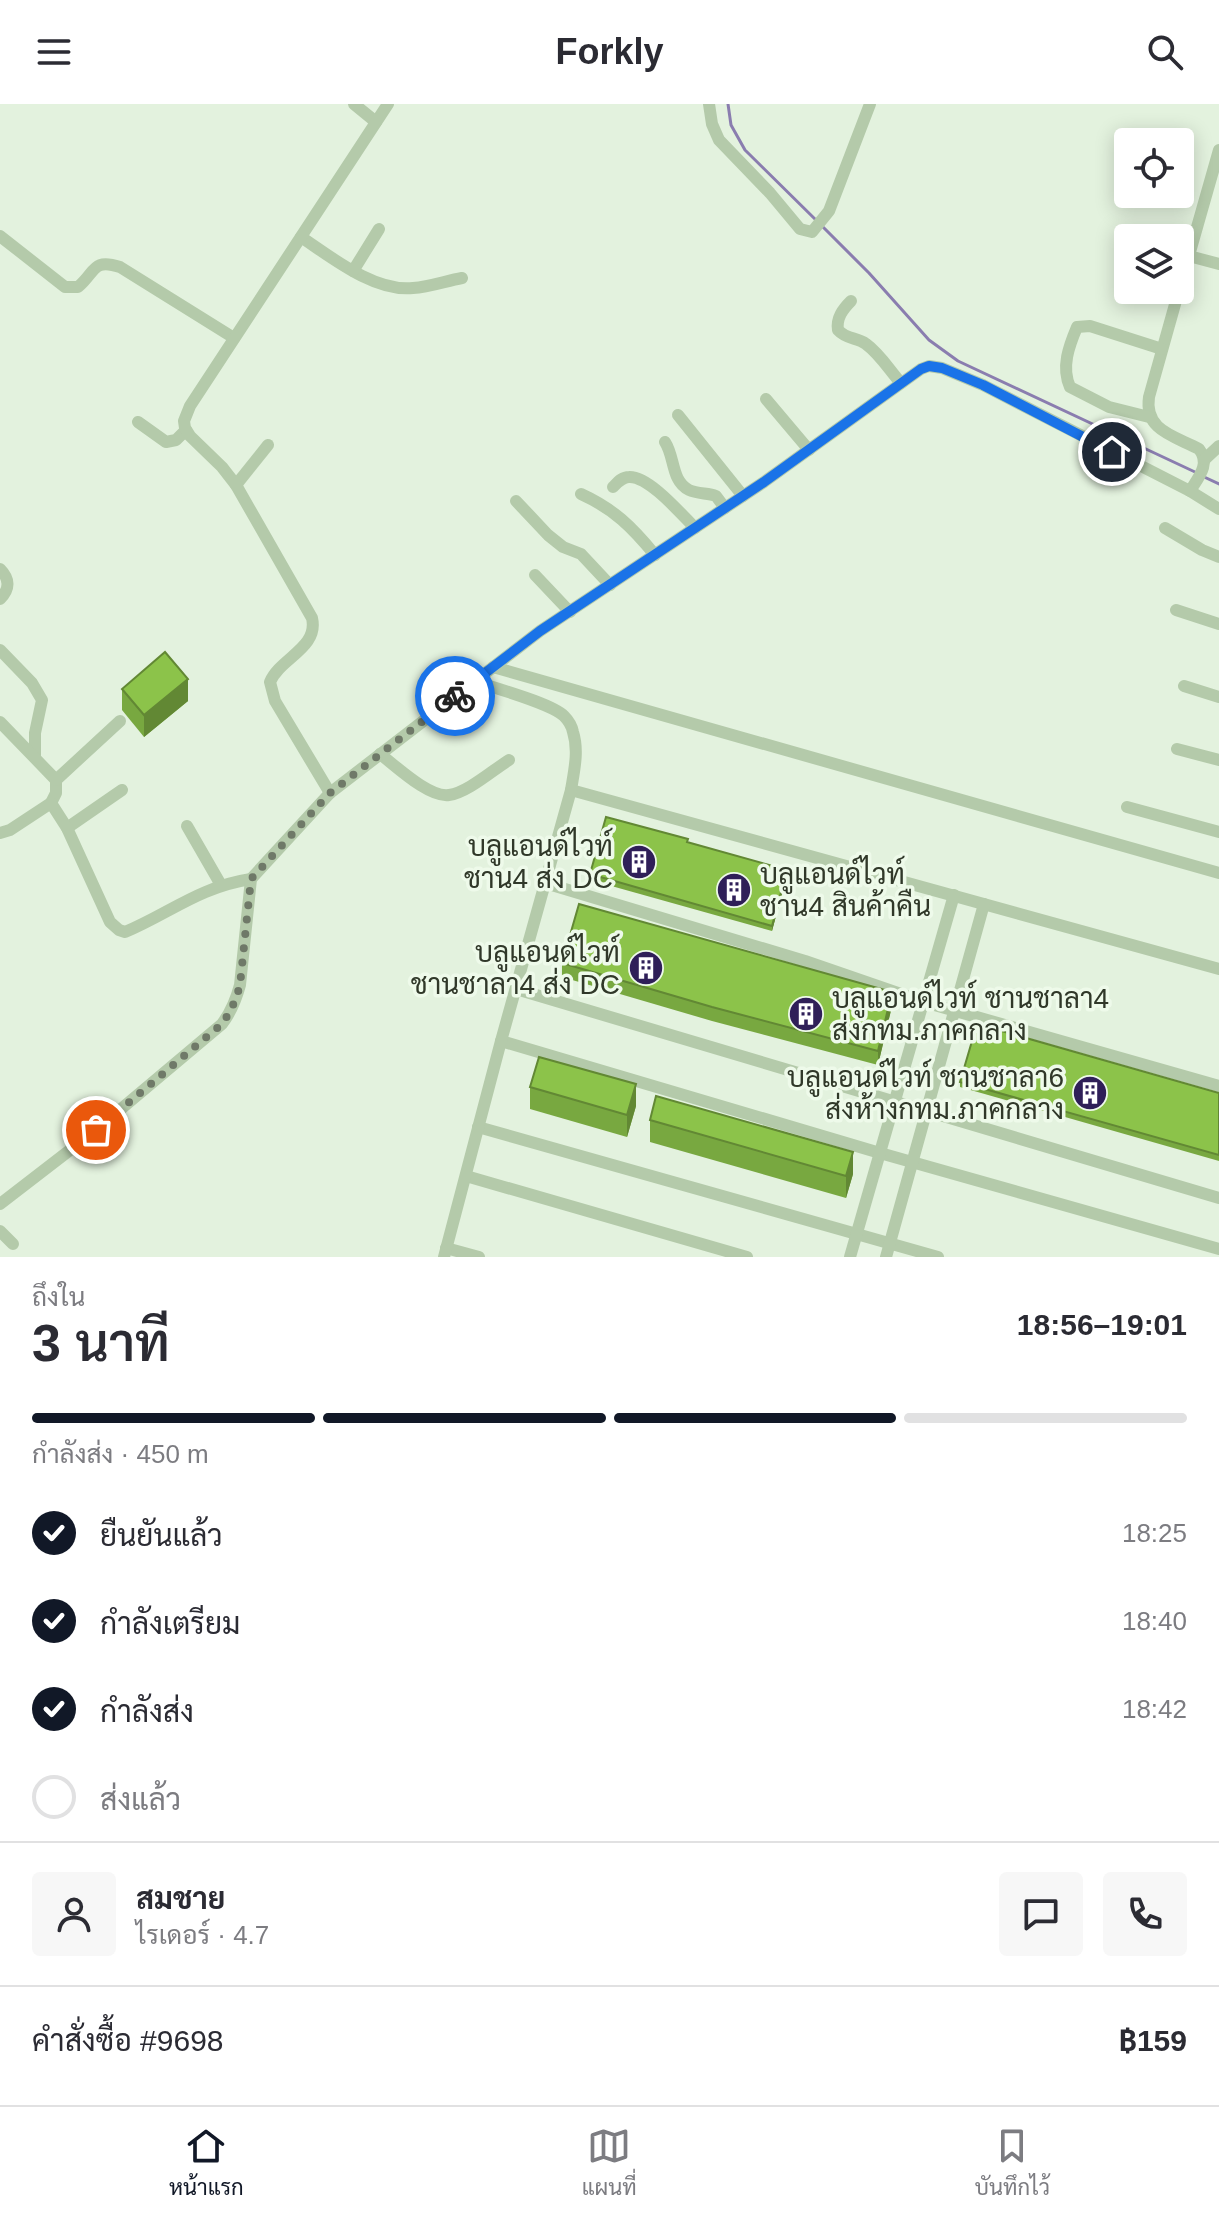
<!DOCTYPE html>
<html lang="th">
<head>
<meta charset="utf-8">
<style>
	body { margin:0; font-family:Arial,Sarabun,sans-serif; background:#f7f7f7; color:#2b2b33; height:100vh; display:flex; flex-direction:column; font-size:30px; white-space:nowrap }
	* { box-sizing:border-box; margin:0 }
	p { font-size:26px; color:#7c7c81 }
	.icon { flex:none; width:44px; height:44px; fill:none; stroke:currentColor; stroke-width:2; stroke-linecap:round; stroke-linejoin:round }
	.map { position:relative; height:1153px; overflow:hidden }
	.sheet { display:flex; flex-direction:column; background:#fff; flex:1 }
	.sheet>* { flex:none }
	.tools { position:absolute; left:1114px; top:24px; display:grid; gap:16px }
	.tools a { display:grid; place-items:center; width:80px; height:80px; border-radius:8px; background:#fff; box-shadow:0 4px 20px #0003; font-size:40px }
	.pin { position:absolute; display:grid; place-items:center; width:68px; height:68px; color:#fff; margin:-34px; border:4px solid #fff; border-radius:50%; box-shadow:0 2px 8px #0007 }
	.courier { position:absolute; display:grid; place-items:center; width:80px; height:80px; margin:-40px; border:6px solid #1a73e8; border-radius:50%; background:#fff; color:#222; box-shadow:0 2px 10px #0007 }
	.head em { font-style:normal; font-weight:600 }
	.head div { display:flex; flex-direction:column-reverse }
	.head { display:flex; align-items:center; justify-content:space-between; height:136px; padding:0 32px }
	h1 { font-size:52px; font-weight:600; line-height:60px }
	.bar { display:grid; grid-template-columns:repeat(4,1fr); gap:12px 8px; align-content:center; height:96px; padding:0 32px }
	.bar i { height:10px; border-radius:6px; background:#e1e1e2 }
	.bar .selected { background:#111827 }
	.bar p { grid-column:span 4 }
	.line { display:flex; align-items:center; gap:20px; padding:0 32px; border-top:2px solid #e1e1e2 }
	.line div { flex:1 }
	.round { display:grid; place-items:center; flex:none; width:84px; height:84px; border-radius:8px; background:#f7f7f7 }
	ol { padding:0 32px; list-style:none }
	li { display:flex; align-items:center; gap:24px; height:88px }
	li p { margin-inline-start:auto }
	li .icon { padding:8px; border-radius:50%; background:#111827; color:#fff; stroke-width:4 }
	li:last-child { color:#7c7c81 }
	li i { width:44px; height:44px; border:4px solid #e1e1e2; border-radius:50% }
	header { display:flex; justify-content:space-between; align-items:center; height:104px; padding:0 32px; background:#fff; font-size:36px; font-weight:600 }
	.tabs { display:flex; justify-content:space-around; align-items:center; height:112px; border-top:2px solid #e1e1e2; background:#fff; font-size:22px; color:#7c7c81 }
	.tabs a { display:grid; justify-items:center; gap:4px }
	.tabs .selected { color:#111827 }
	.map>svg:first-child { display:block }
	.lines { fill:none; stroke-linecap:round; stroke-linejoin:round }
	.stream { stroke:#8a7daf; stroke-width:3 }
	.minor { stroke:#b4caaa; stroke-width:12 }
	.wall { fill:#78a840 }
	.shaded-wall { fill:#628834 }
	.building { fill:#8cc34a; stroke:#628834; stroke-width:2 }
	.done { stroke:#6f7968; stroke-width:8; stroke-dasharray:0 14.4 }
	.route { stroke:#1a73e8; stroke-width:10 }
	.labels { text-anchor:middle; stroke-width:7; stroke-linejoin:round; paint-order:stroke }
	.poi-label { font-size:28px; fill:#303829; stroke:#eefaea; text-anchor:end }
</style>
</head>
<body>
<header><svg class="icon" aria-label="menu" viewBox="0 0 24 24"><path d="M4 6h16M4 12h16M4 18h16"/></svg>Forkly<svg class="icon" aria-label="search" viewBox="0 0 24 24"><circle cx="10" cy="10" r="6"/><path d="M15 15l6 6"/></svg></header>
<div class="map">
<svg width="1219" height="1153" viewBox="0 0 1219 1153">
	<rect width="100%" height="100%" fill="#e3f2de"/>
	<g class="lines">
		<g class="stream">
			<polyline points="728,0 731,21 745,46 818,118"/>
			<polyline points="823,123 869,169 929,236 958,257 1195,368"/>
			<polyline points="1202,372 1219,380"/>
		</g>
		<g class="minor">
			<polyline points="354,0 376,18"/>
			<polyline points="709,0 712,20 719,36 770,89 800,125 812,128 829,107 870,0"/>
			<path d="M0,132l65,51h13c18,-15 14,-29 42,-20l114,71"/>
			<path d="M301,133c30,20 73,55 112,51 16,-1 33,-7 49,-10"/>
			<polyline points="1189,152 1219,160"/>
			<polyline points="353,167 379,125"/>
			<polyline points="1180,183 1219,46"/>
			<path d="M1179,186l-30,107c-5,34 26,39 50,52 12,15 -1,29 -9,42"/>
			<path d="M851,197c-8,8 -15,17 -13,29 9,10 19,7 28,14 14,10 24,27 35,39"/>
			<polyline points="766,295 809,346"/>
			<polyline points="678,311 743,392"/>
			<path d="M1149,313l-40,-10 -39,-20c-9,-20 -1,-41 7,-60l13,-1 72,23"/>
			<polyline points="138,318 166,338 176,336 186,326"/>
			<path d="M665,338c10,15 6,39 24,48 8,4 19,3 27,6l9,12"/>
			<polyline points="1205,355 1219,342"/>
			<polyline points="236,381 268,341"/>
			<path d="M613,383c5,-5 9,-10 16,-10 20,-1 52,37 66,51"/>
			<path d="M581,390c33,15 51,33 74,61"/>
			<polyline points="516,397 548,431 563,443 581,450 610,481"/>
			<polyline points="1165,424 1202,446 1219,453"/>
			<path d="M0,465c10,10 10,20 0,30"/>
			<polyline points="535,471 570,508"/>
			<polyline points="1176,506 1219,520"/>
			<polyline points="0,546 32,579 42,596 35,629 35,651"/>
			<polyline points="493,563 1219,769"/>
			<polyline points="1184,582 1219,593"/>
			<polyline points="0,618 56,676 56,689 51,699"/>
			<polyline points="1177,645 1219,656"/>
			<path d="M380,650c16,12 49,44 69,41 18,-2 44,-25 60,-35"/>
			<polyline points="56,676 120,617"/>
			<polyline points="571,686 1219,865"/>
			<path d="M330,689l-55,-92 -5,-19c10,-24 49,-34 42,-64l-76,-133 -14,-18 -32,-31 -5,-8 -1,-7 6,-15 198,-302"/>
			<polyline points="1127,703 1219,728"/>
			<polyline points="187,722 221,781"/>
			<polyline points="67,724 122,686"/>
			<path d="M0,729l10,-3 41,-27 16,25 43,94 9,8 6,2c45,-19 74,-45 126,-53"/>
			<polyline points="545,779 805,857 924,898 1219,982"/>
			<polyline points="516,885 1219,1094"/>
			<polyline points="501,937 880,1049 1219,1145"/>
			<polyline points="478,1023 938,1153"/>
			<polyline points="466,1072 747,1153"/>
			<path d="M0,1100l96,-74 126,-106c9,-12 14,-24 18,-39l11,-106 79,-86 210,-162 224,-149 157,-113 8,-3 13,2 41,17 207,106 29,18"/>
			<polyline points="0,1127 13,1140"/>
			<polyline points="446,1144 479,1153"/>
			<path d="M444,1153l57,-216 70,-251c3,-19 8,-39 2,-58 -1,-5 -5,-12 -9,-16 -13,-13 -70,-28 -90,-35"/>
			<polyline points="850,1153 954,791"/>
			<polyline points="886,1153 984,800"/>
		</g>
	</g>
	<g class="wall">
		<polygon points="122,585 188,597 144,633 122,606"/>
		<polygon points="688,738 787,771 772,827 590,776 590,770"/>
		<polygon points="562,859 892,902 878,961 712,917 562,873"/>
		<polygon points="960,978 1219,989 1219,1057 960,983"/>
		<polygon points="530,983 636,1002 627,1033 530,1005"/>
		<polygon points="650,1016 853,1070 846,1094 650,1038"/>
	</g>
	<g class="shaded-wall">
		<polygon points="188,575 188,597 144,633 144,611"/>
		<polygon points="787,766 787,771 772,827 772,822"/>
		<polygon points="892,888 892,902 878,961 878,947"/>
		<polygon points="636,980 636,1002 627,1033 627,1011"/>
		<polygon points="853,1048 853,1070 846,1094 846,1072"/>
	</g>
	<g class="building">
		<polygon points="165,548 188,575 144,611 122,585"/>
		<polygon points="606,713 688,735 687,738 787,766 772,822 590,770"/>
		<polygon points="579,800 892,888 878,947 712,903 562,859"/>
		<polygon points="977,920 1219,989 1219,1051 960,978"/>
		<polygon points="539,953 636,980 627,1011 530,983"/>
		<polygon points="656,992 853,1048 846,1072 650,1016"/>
	</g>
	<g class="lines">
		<path class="done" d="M96,1026l126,-106c9,-13 14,-24 18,-39l11,-106 79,-86 125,-97"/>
		<polyline class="route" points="455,592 540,527 764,378 921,265 929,262 942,264 983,281 1112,348"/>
	</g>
	<defs>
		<g id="building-disc" transform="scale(1.8)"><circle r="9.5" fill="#2f1f58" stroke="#eefaea"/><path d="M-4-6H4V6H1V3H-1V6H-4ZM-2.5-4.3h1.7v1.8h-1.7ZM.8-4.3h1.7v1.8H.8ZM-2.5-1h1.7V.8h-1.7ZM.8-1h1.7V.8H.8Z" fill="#fff"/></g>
	</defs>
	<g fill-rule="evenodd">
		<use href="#building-disc" x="639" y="758"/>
		<use href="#building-disc" x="734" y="786"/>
		<use href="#building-disc" x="646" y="864"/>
		<use href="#building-disc" x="806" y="910"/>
		<use href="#building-disc" x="1090" y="989"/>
	</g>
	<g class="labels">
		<g class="poi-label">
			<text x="613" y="752">บลูแอนด์ไวท์<tspan x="613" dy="32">ชาน4 ส่ง DC</tspan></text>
			<text x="760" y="780" text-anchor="start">บลูแอนด์ไวท์<tspan x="760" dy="32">ชาน4 สินค้าคืน</tspan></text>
			<text x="620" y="858">บลูแอนด์ไวท์<tspan x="620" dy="32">ชานชาลา4 ส่ง DC</tspan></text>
			<text x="832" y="904" text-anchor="start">บลูแอนด์ไวท์ ชานชาลา4<tspan x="832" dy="32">ส่งกทม.ภาคกลาง</tspan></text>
			<text x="1064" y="983">บลูแอนด์ไวท์ ชานชาลา6<tspan x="1064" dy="32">ส่งห้างกทม.ภาคกลาง</tspan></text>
		</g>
	</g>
</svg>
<div class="tools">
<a><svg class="icon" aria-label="locate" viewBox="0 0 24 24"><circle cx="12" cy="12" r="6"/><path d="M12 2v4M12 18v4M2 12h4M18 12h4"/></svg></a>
<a><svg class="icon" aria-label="layers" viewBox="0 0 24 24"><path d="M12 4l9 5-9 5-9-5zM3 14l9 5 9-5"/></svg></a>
</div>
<div class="pin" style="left:96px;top:1026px;background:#ea580c"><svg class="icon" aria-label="bag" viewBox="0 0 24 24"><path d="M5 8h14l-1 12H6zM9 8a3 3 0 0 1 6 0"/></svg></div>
<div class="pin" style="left:1112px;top:348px;background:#1f2937"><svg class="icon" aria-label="home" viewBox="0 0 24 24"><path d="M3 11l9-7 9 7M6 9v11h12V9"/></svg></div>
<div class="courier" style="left:455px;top:592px"><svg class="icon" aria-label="bike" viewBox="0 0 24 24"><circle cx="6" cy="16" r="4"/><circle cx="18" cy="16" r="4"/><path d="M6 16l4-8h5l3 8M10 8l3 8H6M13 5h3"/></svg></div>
</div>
<section class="sheet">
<div class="head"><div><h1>3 นาที</h1><p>ถึงใน</p></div><em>18:56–19:01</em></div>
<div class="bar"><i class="selected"></i><i class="selected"></i><i class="selected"></i><i></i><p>กำลังส่ง · 450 m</p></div>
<ol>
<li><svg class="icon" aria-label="check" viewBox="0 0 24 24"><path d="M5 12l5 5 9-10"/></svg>ยืนยันแล้ว<p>18:25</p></li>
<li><svg class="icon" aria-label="check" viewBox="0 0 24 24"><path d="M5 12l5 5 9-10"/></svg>กำลังเตรียม<p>18:40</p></li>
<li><svg class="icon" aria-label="check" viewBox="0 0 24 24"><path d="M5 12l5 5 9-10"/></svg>กำลังส่ง<p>18:42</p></li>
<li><i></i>ส่งแล้ว</li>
</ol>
<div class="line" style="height:144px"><a class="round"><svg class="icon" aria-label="person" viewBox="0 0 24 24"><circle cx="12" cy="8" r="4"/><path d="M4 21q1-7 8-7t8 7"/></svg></a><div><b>สมชาย</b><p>ไรเดอร์ · 4.7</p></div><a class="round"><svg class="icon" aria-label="chat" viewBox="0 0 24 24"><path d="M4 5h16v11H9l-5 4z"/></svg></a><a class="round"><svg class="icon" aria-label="phone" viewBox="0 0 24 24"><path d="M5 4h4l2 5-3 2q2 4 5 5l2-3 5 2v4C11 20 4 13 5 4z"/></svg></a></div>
<div class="line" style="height:104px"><div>คำสั่งซื้อ #9698</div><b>฿159</b></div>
</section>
<nav class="tabs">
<a class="selected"><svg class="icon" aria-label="home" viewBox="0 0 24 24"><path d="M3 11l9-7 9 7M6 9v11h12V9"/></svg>หน้าแรก</a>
<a><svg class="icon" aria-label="map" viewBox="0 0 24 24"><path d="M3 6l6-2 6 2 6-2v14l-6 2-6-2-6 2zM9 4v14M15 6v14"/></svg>แผนที่</a>
<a><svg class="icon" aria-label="saved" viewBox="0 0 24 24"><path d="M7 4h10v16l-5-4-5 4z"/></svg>บันทึกไว้</a>
</nav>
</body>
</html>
